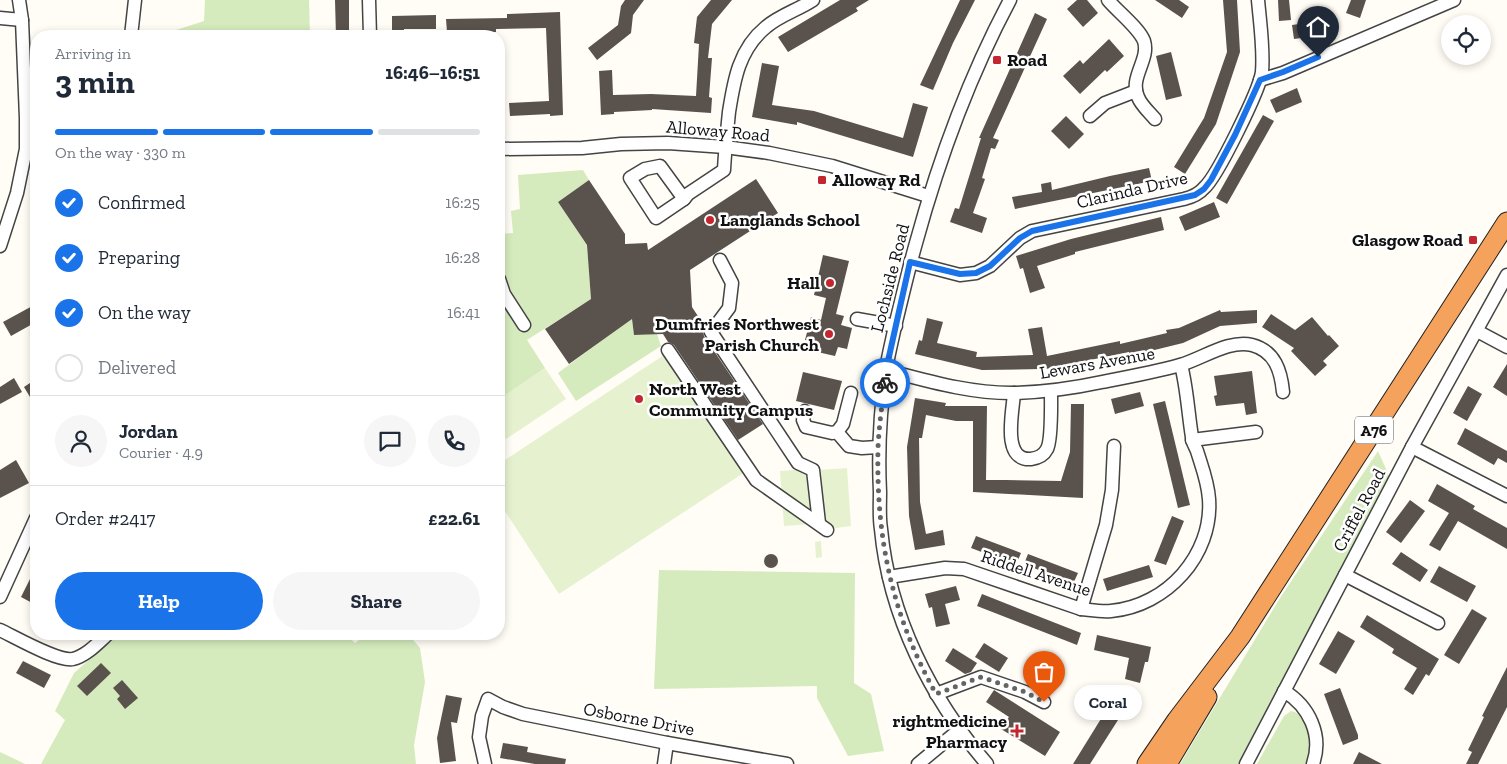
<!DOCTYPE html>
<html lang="en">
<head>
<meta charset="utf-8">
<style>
	body { margin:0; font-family:"Zilla Slab",serif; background:#f6f6f7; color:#1f2937; height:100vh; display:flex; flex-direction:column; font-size:19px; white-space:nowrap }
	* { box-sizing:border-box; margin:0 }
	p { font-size:16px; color:#747a83 }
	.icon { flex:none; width:28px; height:28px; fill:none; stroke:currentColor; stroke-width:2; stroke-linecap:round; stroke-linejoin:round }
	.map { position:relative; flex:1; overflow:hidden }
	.sheet { position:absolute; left:30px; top:30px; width:475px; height:610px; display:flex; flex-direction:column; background:#fff; border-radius:20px; box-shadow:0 2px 8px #0003 }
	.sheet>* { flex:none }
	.controls { position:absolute; left:1441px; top:15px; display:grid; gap:10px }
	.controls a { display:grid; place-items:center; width:50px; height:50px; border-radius:50%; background:#fff; box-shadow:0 2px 8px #0003; font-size:25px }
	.pin { position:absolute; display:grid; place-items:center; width:42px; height:42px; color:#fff; margin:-51px -21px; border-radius:50% 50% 50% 0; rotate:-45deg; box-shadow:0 0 5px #0007 }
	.pin .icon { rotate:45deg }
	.courier { position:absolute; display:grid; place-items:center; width:50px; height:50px; margin:-25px; border:4px solid #1a73e8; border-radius:50%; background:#fff; color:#222; box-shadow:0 1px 6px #0007 }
	.bubble { position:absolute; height:35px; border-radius:18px; background:#fff; box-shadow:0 2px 8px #0003; font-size:16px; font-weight:700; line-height:35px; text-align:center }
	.head em { font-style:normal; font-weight:700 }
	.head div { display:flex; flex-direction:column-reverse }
	.head { display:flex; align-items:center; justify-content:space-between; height:85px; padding:0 25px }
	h1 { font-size:32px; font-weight:700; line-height:38px }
	.bar { display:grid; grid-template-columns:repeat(4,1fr); gap:8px 5px; align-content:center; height:60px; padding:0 25px }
	.bar i { height:6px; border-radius:4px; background:#e0e1e3 }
	.bar .on { background:#1a73e8 }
	.bar p { grid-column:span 4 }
	.line { display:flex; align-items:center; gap:12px; padding:0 25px; border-top:1px solid #e0e1e3 }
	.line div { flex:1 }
	.round { display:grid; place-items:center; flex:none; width:52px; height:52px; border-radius:26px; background:#f6f6f7 }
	ol { padding:0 25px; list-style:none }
	li { display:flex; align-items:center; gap:15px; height:55px }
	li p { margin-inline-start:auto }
	li .icon { padding:5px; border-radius:50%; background:#1a73e8; color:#fff; stroke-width:4 }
	li:last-child { color:#747a83 }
	li i { width:28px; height:28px; border:2px solid #e0e1e3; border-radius:50% }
	.primary-button { display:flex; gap:10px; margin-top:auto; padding:10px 25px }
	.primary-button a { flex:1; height:58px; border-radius:30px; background:#1a73e8; color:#fff; font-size:20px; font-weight:700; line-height:58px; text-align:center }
	.primary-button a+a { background:#f6f6f7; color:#1f2937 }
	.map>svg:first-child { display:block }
	.green { fill:#d5ebbd }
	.pitch { fill:#e6f2cf }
	.building { fill:#5a524d }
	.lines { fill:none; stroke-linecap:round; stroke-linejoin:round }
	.minor-casing { stroke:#444; stroke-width:15 }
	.highway-casing { stroke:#222; stroke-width:21 }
	.minor { stroke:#fff; stroke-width:12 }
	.highway { stroke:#f5a25d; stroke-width:19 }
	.done { stroke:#646461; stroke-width:5; stroke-dasharray:0 9 }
	.route { stroke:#1a73e8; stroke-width:6 }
	.poi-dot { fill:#c4262e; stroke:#fff; stroke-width:2 }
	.labels { text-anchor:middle; stroke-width:5; stroke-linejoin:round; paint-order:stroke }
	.shield { fill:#fff; stroke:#585858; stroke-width:1 }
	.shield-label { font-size:16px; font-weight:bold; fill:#111 }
	.poi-label { font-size:18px; font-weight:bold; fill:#111; stroke:#fff; text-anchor:start }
	.street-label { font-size:18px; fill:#111; stroke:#fff }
</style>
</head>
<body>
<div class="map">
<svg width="1507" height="764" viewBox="0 0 1507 764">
	<rect width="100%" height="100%" fill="#fffdf5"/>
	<g class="green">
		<polygon points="205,0 309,0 310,36 158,36 204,21"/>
		<polygon points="583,170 589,180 558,202 587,245 591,299 527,340 545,368 499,400 499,234 513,233 511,211 520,209 518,175"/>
		<polygon points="632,318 634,335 657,334 661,346 576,401 558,373"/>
		<polygon points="1378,451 1390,478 1241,764 1180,764 1280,598"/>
		<polygon points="659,570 855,573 854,683 871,694 884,751 848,756 817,698 817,686 654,689"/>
		<polygon points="118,634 346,634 355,643 367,634 408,634 420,648 425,682 414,745 416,764 41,764 65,720 55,711 74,673"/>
		<path d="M1291,711c14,1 21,29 19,41 0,4 -2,8 -3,12h-50l27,-48z"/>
		<polygon points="0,752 25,764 0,764"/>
	</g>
	<g class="pitch">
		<polygon points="667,353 745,472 559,594 499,502 499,464"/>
		<polygon points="545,368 566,399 506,439 499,429 499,399"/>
		<polygon points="847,468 851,526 822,530 818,470"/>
		<polygon points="809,469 813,524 784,526 780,471"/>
		<polygon points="821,541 822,557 816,558 815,542"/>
	</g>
	<g class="building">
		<polygon points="335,0 349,0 349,36 336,36"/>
		<polygon points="625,0 644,0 633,15 631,33 597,60 588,48 618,25 621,6"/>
		<polygon points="711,0 732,0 712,24 708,58 712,58 709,97 712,98 711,113 652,109 652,110 614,112 614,114 601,115 599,71 612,70 613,95 651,94 696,96 699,44 694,43 697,17"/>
		<polygon points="840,0 869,0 856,8 858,11 788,52 778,37"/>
		<polygon points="960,0 975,0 953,43 933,90 920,85"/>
		<polygon points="1077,0 1087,0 1098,13 1083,27 1067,9"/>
		<polygon points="1155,0 1179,0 1189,7 1182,18"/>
		<polygon points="1223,0 1237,0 1240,52 1216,124 1185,174 1174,167 1204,118 1227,52"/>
		<polygon points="1278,0 1289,0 1291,20 1279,21"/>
		<polygon points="1351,0 1366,0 1360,18 1346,13"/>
		<polygon points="560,12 563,115 550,116 550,114 510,116 509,103 549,101 546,28 496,29 496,32 447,32 446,19 507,18 507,14"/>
		<polygon points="1035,13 1047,19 993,138 999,140 995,149 991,148 982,178 985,179 973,213 987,218 982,233 950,222 955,208 959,209 981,138 979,138"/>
		<polygon points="436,15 436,29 404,29 405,36 392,36 392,16"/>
		<polygon points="1321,21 1323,35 1294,39 1292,25"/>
		<polygon points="1109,39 1124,56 1107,72 1105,70 1080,94 1063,76 1080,60 1083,64"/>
		<polygon points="1171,52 1182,96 1166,100 1156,56"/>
		<polygon points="762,63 779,66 772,105 814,111 903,138 913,103 928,107 913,157 797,122 797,125 752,117"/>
		<polygon points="1297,88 1302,102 1276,113 1270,100"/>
		<polygon points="1263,115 1274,121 1227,204 1216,198"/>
		<polygon points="1066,116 1084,134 1069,149 1051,131"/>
		<polygon points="1149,168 1152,181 1015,209 1012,197 1042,192 1041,184 1051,182 1052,190 1110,176"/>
		<polygon points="756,179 778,213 690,270 692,307 705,327 703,331 704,336 763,424 738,440 674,345 668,342 663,334 634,335 632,319 569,364 545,329 591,299 587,245 558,202 589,180 625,234 625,244 647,243 648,250"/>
		<polygon points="1214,202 1220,217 1185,231 1179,217"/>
		<polygon points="1161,217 1164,230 1075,252 1075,254 1037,266 1045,288 1030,293 1023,268 1020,269 1016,256 1071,239"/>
		<polygon points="823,255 849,261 836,314 844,316 841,325 852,328 847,349 838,347 835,356 813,351 815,343 805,340 811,317 821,320 826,298 814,295"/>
		<polygon points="36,304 36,322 11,336 3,322"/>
		<polygon points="1220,310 1221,312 1257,310 1257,323 1220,326 1183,343 1130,356 1129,352 1041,370 1041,369 982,370 915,354 919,340 922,341 927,318 943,322 937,343 977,352 976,357 1033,355 1028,329 1042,327 1047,356 1120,341 1120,344 1167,333 1166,330 1179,328"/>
		<polygon points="1271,314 1295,330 1312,317 1328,336 1329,335 1339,346 1323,361 1327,365 1315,376 1291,351 1294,348 1262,327"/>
		<polygon points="1507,364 1507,396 1493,387"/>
		<polygon points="1252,371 1257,413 1246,415 1244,403 1216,406 1214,396 1217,395 1214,376"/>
		<polygon points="803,372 842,381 834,410 796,401"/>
		<polygon points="14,378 22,392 0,404 0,387"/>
		<polygon points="36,379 36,407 24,387"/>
		<polygon points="1468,386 1482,394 1467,421 1453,413"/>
		<polygon points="1140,392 1144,406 1115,414 1111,399"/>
		<polygon points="915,398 946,403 945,406 987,406 986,480 1005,480 1061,481 1070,452 1071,404 1084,404 1083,498 973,492 973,421 956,421 926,415 922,438 919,438 920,502 926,534 943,530 945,545 915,550 909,516 907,447"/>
		<polygon points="1165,401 1190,505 1178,508 1153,404"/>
		<polygon points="1465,428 1507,451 1507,463 1498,458 1494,465 1457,444"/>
		<polygon points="16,460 29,483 0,498 0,470"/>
		<polygon points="1437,484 1475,506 1473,509 1507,528 1507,549 1458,521 1440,551 1429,545 1449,513 1428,501"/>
		<polygon points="1410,500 1425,511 1401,543 1386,532"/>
		<polygon points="1172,516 1184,521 1166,565 1154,561"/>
		<polygon points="976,536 1021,553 1016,565 971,548"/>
		<polygon points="1401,552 1428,570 1420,582 1392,564"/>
		<polygon points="1028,554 1078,573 1073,584 1024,564"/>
		<circle cx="771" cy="561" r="7"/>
		<polygon points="1149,565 1153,577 1107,591 1103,579"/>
		<polygon points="1439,566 1476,586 1467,602 1430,582"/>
		<polygon points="36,567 36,605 21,597"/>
		<polygon points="956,586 960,600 945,604 950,624 936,627 932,607 929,608 925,594"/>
		<polygon points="982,594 1081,633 1077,645 977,606"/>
		<polygon points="1472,609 1487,618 1459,664 1444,655"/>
		<polygon points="1367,615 1439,659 1429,676 1426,674 1413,695 1404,689 1417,668 1392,653 1394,649 1360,627"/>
		<polygon points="1338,631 1355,641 1336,674 1319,664"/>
		<polygon points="1097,635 1151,647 1148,662 1145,662 1140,683 1125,679 1129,658 1094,650"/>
		<polygon points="984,643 1008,658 999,672 975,657"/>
		<polygon points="953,648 977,663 971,672 965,674 945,661"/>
		<polygon points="23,661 51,675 44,688 16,673"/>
		<polygon points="101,663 111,673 87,696 77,686"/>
		<polygon points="1507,667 1507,707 1478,764 1466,764 1472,752 1468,750 1484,717 1482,716"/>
		<polygon points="122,680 138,698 125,709 117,699 120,696 113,688"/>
		<polygon points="1340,688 1358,735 1358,739 1343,745 1324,694"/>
		<polygon points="994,690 1060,732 1045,756 1001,729 1009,717 986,702"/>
		<polygon points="446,695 462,698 457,723 451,722 456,761 440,763 437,738"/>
		<polygon points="1112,701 1125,709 1090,764 1073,764"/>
		<polygon points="503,743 528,747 527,752 566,759 565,764 535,764 500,758"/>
		<polygon points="1359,752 1382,764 1353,764"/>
	</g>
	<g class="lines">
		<g class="minor-casing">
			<g id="minor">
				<polyline points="369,0 370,36"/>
				<path d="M1108,0c9,11 31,28 36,41 6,19 -15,36 -6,56 3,8 11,15 17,22"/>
				<polyline points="0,18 22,20"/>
				<polyline points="131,36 135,0"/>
				<polyline points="1260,80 1283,73 1454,0"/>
				<polyline points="1090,116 1105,103 1136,91"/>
				<polyline points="499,149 582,148 621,144 668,143 725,147 769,153 832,166 928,196"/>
				<polygon points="660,166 684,199 656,218 630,178 645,169"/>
				<path d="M684,199l4,-5 36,-24c1,-20 3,-38 5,-58 5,-32 10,-63 37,-85 14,-12 32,-17 47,-27"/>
				<polyline points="0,246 17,193 26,149 26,118 22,20 19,0"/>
				<polyline points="720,260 732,283 729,308 711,332 798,463 813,470 819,523"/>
				<path d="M910,262l50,13 16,-2 14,-7 30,-28 12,-7 152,-32c8,-2 15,-5 20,-11 13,-11 56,-99 58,-116 2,-23 -2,-49 -4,-72"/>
				<polyline points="499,279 504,294 524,325"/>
				<polyline points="857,319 896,326"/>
				<polyline points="1477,331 1507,347"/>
				<polyline points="668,350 756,480 827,530"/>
				<path d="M886,370c42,11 86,24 130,23 29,-1 58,-5 86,-11 26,-5 53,-10 78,-17 22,-6 49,-26 72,-20 23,6 29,26 31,47"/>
				<path d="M1014,393c-1,18 -13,68 17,66 7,-1 13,-4 16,-10 5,-9 4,-46 4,-58"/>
				<polyline points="805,411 803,420 806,427 832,433 837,432"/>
				<polyline points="837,432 849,446 862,448 878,447"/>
				<polyline points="837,432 843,424 851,393"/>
				<polyline points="1192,440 1256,432"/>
				<polyline points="1412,447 1507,496"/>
				<polyline points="1345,575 1438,623"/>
				<path d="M889,577l56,-9 19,1 117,40c10,1 20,3 30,2 56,-5 102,-56 98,-112 -1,-17 -7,-32 -12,-48 -2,-5 -5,-9 -5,-14 -4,-25 -5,-49 -11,-72"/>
				<polyline points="0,597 36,518"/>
				<polyline points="1081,609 1106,525 1112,490 1114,446"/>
				<path d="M0,630c15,7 58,32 73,29 13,-3 25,-16 35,-25"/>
				<path d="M1284,691c25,15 39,44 29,73"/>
				<polyline points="936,694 981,677 1025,692 1044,702"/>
				<polyline points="485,764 479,737 482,716 488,699 503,707 523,714 667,743 787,764"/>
				<polyline points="664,764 667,743"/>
				<polyline points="918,764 959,730"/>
				<path d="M987,764c-56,-65 -98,-148 -106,-235 -2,-12 -1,-24 -1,-37 -2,-40 0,-81 6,-122 2,-14 6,-29 9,-44 7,-28 13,-55 21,-83 23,-84 53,-166 94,-243"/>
				<polyline points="1246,764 1412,447 1507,275"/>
			</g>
		</g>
		<g class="highway-casing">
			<g id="highway">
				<polyline points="1147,764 1177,720 1240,637 1507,222"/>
				<polyline points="1167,764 1207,697"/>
			</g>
		</g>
		<use href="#minor" class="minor"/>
		<use href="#highway" class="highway"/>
	</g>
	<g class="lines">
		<path class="done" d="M885,383c-3,21 -6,43 -7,65 -2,91 14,167 58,246l45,-17 44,15 19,10"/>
		<polyline class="route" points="885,383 886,370 910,262 960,274 976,273 990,266 1020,238 1032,231 1195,195 1204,189 1211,180 1235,135 1260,80 1283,72 1318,57"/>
	</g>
	<g class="poi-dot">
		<rect x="992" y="55" width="10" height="10" rx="2.5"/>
		<rect x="817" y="175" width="10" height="10" rx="2.5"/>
		<circle cx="710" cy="220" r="5"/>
		<rect x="1468" y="235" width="10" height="10" rx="2.5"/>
		<circle cx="830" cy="283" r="5"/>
		<circle cx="829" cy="334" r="5"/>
		<circle cx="639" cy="399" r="5"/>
		<path d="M1014.5 723.5h5v5h5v5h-5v5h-5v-5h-5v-5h5z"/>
	</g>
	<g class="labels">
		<rect class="shield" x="1355" y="416.5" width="38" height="27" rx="4"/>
		<g class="shield-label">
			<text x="1374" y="436">A76</text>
		</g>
		<g class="poi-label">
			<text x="1007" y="66">Road</text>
			<text x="832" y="186">Alloway Rd</text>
			<text x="720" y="226">Langlands School</text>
			<text x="1463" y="246" text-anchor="end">Glasgow Road</text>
			<text x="820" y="289" text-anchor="end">Hall</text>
			<text x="819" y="330" text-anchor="end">Dumfries Northwest<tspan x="819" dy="21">Parish Church</tspan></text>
			<text x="649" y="395">North West<tspan x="649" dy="21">Community Campus</tspan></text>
			<text x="1007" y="727" text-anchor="end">rightmedicine<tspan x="1007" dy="21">Pharmacy</tspan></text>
		</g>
		<g class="street-label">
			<text transform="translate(718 131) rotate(5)" y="6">Alloway Road</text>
			<text transform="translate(1132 190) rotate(-13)" y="6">Clarinda Drive</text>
			<text transform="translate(890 278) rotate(-76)" y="6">Lochside Road</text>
			<text transform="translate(1097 363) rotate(-10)" y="6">Lewars Avenue</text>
			<text transform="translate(1359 510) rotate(-62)" y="6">Criffel Road</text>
			<text transform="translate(1036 573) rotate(18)" y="6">Riddell Avenue</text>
			<text transform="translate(639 719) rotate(11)" y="6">Osborne Drive</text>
		</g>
	</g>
</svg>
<div class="controls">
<a><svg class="icon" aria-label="locate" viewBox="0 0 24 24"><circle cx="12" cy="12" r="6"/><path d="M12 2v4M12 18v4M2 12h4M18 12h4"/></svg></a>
</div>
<div class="pin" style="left:1044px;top:702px;background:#ea580c"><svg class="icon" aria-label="bag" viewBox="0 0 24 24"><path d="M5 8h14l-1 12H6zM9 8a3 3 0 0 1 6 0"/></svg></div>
<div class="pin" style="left:1318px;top:57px;background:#1f2937"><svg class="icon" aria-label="home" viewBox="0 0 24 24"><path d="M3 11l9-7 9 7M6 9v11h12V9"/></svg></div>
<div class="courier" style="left:885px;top:383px"><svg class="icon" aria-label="bike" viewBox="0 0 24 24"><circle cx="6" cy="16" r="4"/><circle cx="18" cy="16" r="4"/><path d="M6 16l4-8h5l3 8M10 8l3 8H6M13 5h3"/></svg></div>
<div class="bubble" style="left:1074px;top:685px;width:68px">Coral</div>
<section class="sheet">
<div class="head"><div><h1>3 min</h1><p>Arriving in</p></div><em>16:46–16:51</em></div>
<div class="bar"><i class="on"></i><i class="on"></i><i class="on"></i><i></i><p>On the way · 330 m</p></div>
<ol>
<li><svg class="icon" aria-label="check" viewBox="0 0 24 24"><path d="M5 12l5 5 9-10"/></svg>Confirmed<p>16:25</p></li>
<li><svg class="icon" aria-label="check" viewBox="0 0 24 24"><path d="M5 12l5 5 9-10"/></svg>Preparing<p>16:28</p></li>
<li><svg class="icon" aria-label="check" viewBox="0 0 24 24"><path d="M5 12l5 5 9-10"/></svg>On the way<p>16:41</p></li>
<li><i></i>Delivered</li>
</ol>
<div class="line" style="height:90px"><a class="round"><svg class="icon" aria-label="person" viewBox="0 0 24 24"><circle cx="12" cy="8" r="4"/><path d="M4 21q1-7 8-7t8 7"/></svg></a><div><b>Jordan</b><p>Courier · 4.9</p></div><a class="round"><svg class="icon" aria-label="chat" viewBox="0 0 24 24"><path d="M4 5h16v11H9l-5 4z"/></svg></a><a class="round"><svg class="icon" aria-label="phone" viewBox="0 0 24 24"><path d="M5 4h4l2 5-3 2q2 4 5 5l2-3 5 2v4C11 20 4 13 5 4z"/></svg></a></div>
<div class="line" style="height:65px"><div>Order #2417</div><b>£22.61</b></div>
<div class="primary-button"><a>Help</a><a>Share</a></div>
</section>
</div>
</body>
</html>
